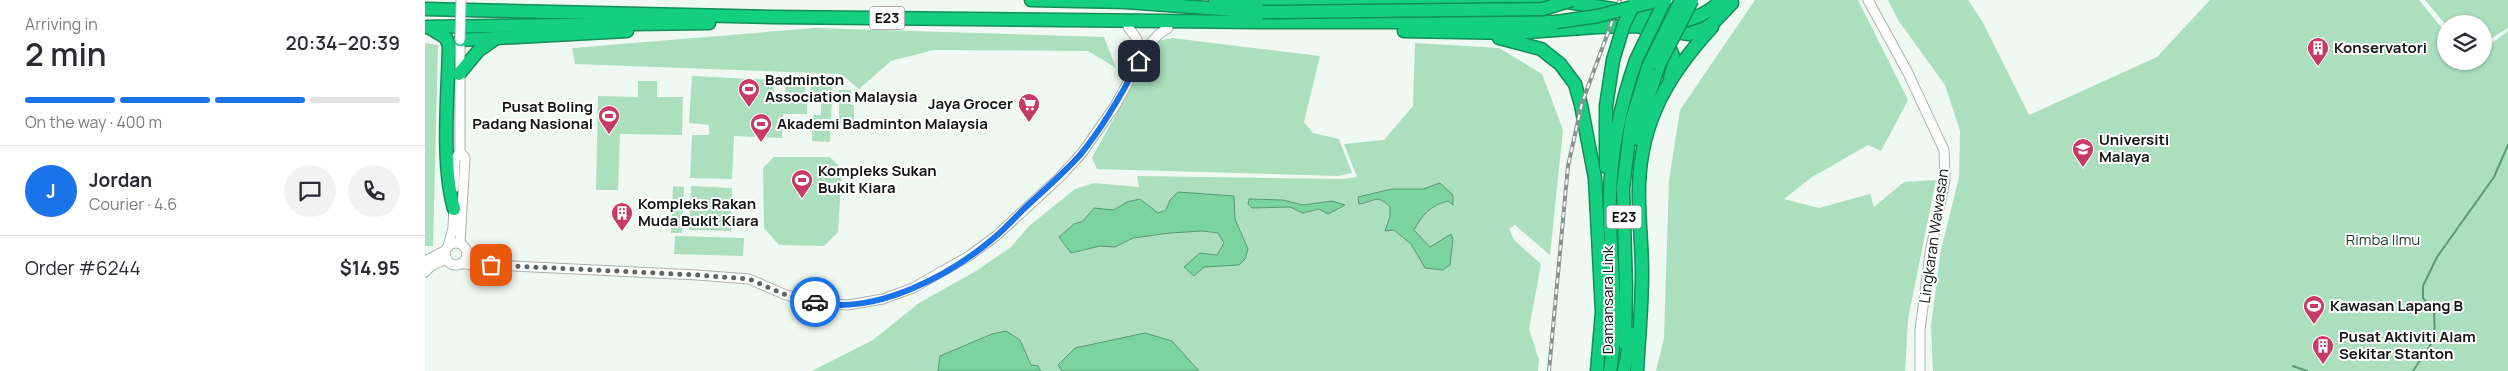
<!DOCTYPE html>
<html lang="en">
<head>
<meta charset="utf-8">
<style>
	body { margin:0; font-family:Manrope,sans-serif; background:#f2f2f3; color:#2b2b33; height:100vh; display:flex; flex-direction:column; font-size:19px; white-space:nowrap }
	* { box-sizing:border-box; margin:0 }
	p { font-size:16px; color:#7c7c81 }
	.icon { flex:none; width:28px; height:28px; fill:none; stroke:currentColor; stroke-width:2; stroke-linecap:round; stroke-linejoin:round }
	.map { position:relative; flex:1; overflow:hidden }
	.details { display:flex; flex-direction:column; background:#fff; width:425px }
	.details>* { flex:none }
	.fabs { position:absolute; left:2012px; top:15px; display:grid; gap:10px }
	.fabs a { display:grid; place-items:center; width:55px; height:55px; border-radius:50%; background:#fff; box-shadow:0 1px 4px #0004; font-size:25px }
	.pin { position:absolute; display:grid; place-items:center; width:42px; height:42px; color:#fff; margin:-21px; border-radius:10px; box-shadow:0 2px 8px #0006 }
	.courier { position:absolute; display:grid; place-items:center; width:50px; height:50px; margin:-25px; border:4px solid #1a73e8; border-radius:50%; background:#fff; color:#222; box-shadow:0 1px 6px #0007 }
	.headline em { font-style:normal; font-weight:600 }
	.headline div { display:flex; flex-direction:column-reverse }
	.headline { display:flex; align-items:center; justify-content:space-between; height:85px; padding:0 25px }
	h1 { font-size:32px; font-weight:600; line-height:38px }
	.bar { display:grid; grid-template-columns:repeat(4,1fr); gap:8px 5px; align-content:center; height:60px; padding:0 25px }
	.bar i { height:6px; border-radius:4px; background:#e1e1e2 }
	.bar .active { background:#1a73e8 }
	.bar p { grid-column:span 4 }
	.line { display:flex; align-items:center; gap:12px; padding:0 25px; border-top:1px solid #e1e1e2 }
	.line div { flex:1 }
	.round { display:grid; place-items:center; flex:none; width:52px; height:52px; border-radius:26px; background:#f2f2f3 }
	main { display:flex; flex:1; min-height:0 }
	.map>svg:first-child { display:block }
	.green { fill:#abdfbe }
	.water { fill:#7bd39f; stroke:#5c9a75 }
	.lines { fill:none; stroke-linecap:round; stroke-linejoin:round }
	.stream { stroke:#5c9a75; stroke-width:2 }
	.minor-casing { stroke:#aab3ad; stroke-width:11 }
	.highway-casing { stroke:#138e59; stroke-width:15 }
	.minor { stroke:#fff; stroke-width:9 }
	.highway { stroke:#13cf7f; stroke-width:12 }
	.rail-casing { stroke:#8b928d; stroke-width:4 }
	.rail { stroke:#fff; stroke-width:2; stroke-dasharray:5.5; stroke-linecap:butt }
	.minor-bridge-casing { stroke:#aab3ad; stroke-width:11; stroke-linecap:butt }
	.highway-bridge-casing { stroke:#138e59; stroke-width:15; stroke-linecap:butt }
	.minor-bridge { stroke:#fff; stroke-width:9 }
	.highway-bridge { stroke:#13cf7f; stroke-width:12 }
	.done { stroke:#5f6561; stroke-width:5; stroke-dasharray:0 9 }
	.route { stroke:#1a73e8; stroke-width:6 }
	.labels { text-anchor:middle; stroke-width:4; stroke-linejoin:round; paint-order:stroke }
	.shield { fill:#fff; stroke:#595b5a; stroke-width:1 }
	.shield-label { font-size:14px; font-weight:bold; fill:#121513 }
	.poi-label { font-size:15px; font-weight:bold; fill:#121513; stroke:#fff; text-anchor:start }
	.street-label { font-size:15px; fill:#121513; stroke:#fff }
	.park-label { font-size:15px; fill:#173c27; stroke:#fff }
</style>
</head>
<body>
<main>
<section class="details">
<div class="headline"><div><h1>2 min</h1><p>Arriving in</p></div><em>20:34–20:39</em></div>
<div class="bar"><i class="active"></i><i class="active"></i><i class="active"></i><i></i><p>On the way · 400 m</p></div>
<div class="line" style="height:90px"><b class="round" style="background:#1a73e8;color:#fff">J</b><div><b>Jordan</b><p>Courier · 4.6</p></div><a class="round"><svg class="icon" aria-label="chat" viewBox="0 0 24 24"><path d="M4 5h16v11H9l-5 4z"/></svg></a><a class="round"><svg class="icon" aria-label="phone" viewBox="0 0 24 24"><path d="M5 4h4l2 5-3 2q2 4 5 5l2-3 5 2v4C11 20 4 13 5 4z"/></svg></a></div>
<div class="line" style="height:65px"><div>Order #6244</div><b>$14.95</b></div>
</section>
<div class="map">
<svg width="2083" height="371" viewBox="0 0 2083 371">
	<rect width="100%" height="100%" fill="#eff9f2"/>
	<g class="green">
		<polygon points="1330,0 1433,0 1483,100 1456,151 1443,145 1387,177 1359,199 1394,208 1445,194 1449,207 1479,182 1511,180 1483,319 1480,371 1231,371 1239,338 1244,180 1255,110"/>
		<polygon points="1463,0 1543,0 1557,21 1604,115 1732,57 1785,0 1994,0 2021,33 2021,61 2059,61 2059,49 2083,31 2083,371 1508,371 1506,326 1516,250 1534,177 1535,131 1520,85 1473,20"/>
		<polygon points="2000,0 2083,0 2083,28 2059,43 2059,24 2021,25"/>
		<polygon points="390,28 679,37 691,68 663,51 509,50 466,61 434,89 416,74 150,64 147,48"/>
		<polygon points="747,38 895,56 879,122 888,133 914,139 927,173 913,176 672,169 667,157 733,41"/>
		<polygon points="0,43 13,45 8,246 0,246"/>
		<polygon points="990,43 1074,48 1117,74 1138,130 1125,255 1090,225 1084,229 1089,240 1116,264 1104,329 1114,360 1113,371 387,371 448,340 494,303 551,271 586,247 604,226 650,189 669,183 714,187 712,176 916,179 932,177 919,144 959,140 988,106"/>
		<polygon points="267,76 350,80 349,96 368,97 368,102 382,103 382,114 358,114 357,138 309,136 307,179 265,178 267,135 284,135 284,125 264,123"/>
		<polygon points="361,76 381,77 380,96 360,95"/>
		<polygon points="386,78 408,78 405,142 387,141 388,115 396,115 396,100 385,99"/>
		<polygon points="213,81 232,81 232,97 258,97 257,135 195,134 193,190 171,190 173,96 213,97"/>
		<polygon points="414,90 426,90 426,105 429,105 429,123 414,123"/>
		<polygon points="349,157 405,157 417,169 413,232 399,246 354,245 339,228 338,168"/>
		<polygon points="248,186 259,187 257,233 246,233"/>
		<polygon points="266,186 307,188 306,231 264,230"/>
		<polygon points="250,236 319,238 318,256 249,254"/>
	</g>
	<g class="water">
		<path d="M1015,183l13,12v10l-5,-4c-17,4 -26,14 -34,29l16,17 21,-13 2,5 -3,26 -7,5 -18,-2 -14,-24 -17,-14 -9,1 5,-15v-9c-14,-14 -15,-5 -31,-3l-1,-7 34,-8h31z"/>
		<polygon points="753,192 809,196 810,219 823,249 820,259 814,265 779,267 769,276 759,267 775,253 792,255 799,243 793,233 778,231 745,233 708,238 690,247 675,246 646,253 634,237 649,224 658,221 669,208 689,210 702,202 715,199 733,213 741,210 745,200"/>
		<polygon points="824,199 858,200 878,205 907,201 920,205 903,214 894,209 878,213 865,207 827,208 823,204"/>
		<polygon points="581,331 595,340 606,365 613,366 616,371 513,371 515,356 567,334"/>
		<polygon points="720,333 747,341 774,371 637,371 633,365 650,348"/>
	</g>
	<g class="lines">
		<g class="stream">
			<polyline points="1868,366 1882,371"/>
			<polyline points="1988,371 2010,338 2009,311 1998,298 1998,286 2012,257 2069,177 2083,145"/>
		</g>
		<g class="minor-casing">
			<g id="minor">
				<polyline points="1443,0 1482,71 1519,150 1520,180 1505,253 1495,330 1495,371"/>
				<polyline points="703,27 712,39 714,61"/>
				<polyline points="35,152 40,158 35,243"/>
				<polyline points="29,188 30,159 35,152 35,40"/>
				<circle cx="31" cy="254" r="11"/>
				<polyline points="23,247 28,228 29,203"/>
				<polyline points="42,255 66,265 272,275 324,279 361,295 397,303 423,305 458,299 488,288 544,256 571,236 635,177 657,153 690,106 723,46 734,34 743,28"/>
				<polyline points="0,261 21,250"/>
				<polyline points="36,263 61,268 66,265"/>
				<polyline points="0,272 7,265 22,259"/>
			</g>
		</g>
		<g class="highway-casing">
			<g id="highway">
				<polyline points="606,0 701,2 837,12"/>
				<polyline points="790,0 1038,4 1136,1 1201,11 1225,26"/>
				<path d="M1213,0c13,34 64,23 83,0"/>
				<polyline points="0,9 348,17 834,22 1131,22"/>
				<polyline points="0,27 284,23"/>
				<path d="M5,28l16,10 3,8c-1,49 -8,116 5,163"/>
				<polyline points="979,31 1089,33 1172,27 1210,26 1264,34 1279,29 1288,23 1307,3"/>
				<polyline points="1074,38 1116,49 1135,64 1150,84 1156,105 1170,178 1177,312 1172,371"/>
				<path d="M1239,39c11,16 12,21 6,39"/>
				<polyline points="35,40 202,31"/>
				<polyline points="34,74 54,50 70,39"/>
				<polyline points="1213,139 1221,104 1234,65"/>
				<polyline points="1181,167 1181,106 1188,60"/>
				<polyline points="1200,344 1201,287 1198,188 1206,123 1223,67"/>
				<path d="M1185,371c10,-58 -2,-118 0,-176 1,-45 11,-92 26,-135"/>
				<polyline points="1199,371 1206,334"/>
				<path d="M1212,371c2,-33 5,-66 5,-99 0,-29 -4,-58 -3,-87 2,-65 30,-111 73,-158"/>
			</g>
		</g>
		<use href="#minor" class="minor"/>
		<use href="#highway" class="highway"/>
		<g class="rail-casing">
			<polyline id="rail" points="1124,371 1143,166 1157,103 1195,0"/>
		</g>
		<use href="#rail" class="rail"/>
		<g class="minor-bridge-casing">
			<polyline id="minor-bridge" points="35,40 36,0"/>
		</g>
		<g class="highway-bridge-casing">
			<g id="highway-bridge">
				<polyline points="837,12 1118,9 1147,0"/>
				<polyline points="1131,22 1173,16 1234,0"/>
				<polyline points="1188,60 1199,24 1209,4"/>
				<polyline points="1211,60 1240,0"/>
				<polyline points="1234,65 1267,0"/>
				<polyline points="1223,67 1256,0"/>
			</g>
		</g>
		<use href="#minor-bridge" class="minor-bridge"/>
		<use href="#highway-bridge" class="highway-bridge"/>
	</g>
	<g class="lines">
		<polyline class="done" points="66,265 272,275 324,279 361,295 390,302"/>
		<path class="route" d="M390,302c60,14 136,-27 180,-65 12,-10 22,-22 33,-32 18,-17 36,-32 52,-50 24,-29 42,-61 59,-94"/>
	</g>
	<defs>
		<g id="building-pin" transform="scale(1.125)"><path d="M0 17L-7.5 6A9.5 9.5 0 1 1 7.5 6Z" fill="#c83a66" stroke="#fff"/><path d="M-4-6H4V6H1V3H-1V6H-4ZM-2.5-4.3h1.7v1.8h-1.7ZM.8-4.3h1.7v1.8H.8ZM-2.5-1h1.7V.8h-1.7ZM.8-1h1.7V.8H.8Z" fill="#fff"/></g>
		<g id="stadium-pin" transform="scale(1.125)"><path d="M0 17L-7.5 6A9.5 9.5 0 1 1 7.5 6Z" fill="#c83a66" stroke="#fff"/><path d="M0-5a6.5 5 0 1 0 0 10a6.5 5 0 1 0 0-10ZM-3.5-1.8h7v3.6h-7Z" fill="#fff"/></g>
		<g id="supermarket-pin" transform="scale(1.125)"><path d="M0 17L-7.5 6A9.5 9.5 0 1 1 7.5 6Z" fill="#c83a66" stroke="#fff"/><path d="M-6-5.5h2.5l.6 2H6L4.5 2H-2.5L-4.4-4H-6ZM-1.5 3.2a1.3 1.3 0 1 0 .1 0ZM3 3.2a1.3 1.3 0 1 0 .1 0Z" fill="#fff"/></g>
		<g id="university-pin" transform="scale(1.125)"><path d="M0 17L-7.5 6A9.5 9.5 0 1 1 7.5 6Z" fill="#c83a66" stroke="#fff"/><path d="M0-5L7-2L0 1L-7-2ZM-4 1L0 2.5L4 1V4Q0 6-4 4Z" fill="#fff"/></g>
	</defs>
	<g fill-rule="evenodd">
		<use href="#building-pin" x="1893" y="48"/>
		<use href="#stadium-pin" x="324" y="89"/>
		<use href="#supermarket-pin" x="604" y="104"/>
		<use href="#stadium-pin" x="184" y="116"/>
		<use href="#stadium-pin" x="336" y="124"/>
		<use href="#university-pin" x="1658" y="149"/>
		<use href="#stadium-pin" x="377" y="180"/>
		<use href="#building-pin" x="197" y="213"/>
		<use href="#stadium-pin" x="1889" y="306"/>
		<use href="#building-pin" x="1898" y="346"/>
	</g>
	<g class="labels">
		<g class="shield">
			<rect x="444.5" y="6.5" width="35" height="23" rx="4"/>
			<rect x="1181.5" y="205.5" width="35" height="23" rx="4"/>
		</g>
		<g class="shield-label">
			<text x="462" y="23">E23</text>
			<text x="1199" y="222">E23</text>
		</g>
		<g class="poi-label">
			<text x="1909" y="53">Konservatori</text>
			<text x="340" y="85">Badminton<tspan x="340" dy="17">Association Malaysia</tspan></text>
			<text x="588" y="109" text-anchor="end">Jaya Grocer</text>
			<text x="168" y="112" text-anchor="end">Pusat Boling<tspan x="168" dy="17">Padang Nasional</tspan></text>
			<text x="352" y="129">Akademi Badminton Malaysia</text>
			<text x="1674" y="145">Universiti<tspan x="1674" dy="17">Malaya</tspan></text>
			<text x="393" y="176">Kompleks Sukan<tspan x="393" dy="17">Bukit Kiara</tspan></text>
			<text x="213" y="209">Kompleks Rakan<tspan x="213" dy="17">Muda Bukit Kiara</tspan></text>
			<text x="1905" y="311">Kawasan Lapang B</text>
			<text x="1914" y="342">Pusat Aktiviti Alam<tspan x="1914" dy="17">Sekitar Stanton</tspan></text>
		</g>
		<g class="street-label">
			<text transform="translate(1509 236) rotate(-82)" y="5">Lingkaran Wawasan</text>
			<text transform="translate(1183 300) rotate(-90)" y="5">Damansara Link</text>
		</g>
		<g class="park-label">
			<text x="1958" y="245">Rimba Ilmu</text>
		</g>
	</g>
</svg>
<div class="fabs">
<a><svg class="icon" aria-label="layers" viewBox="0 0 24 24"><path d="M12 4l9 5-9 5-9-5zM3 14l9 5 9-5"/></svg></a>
</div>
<div class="pin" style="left:66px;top:265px;background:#ea580c"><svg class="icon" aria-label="bag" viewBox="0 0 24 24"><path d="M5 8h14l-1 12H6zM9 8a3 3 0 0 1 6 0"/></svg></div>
<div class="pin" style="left:714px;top:61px;background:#1f2937"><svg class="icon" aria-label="home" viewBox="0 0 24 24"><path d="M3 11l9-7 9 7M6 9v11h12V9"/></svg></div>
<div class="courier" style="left:390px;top:302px"><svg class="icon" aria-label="car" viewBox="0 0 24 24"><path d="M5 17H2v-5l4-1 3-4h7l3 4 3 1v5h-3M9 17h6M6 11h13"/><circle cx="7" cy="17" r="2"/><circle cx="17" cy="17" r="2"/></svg></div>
</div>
</main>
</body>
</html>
